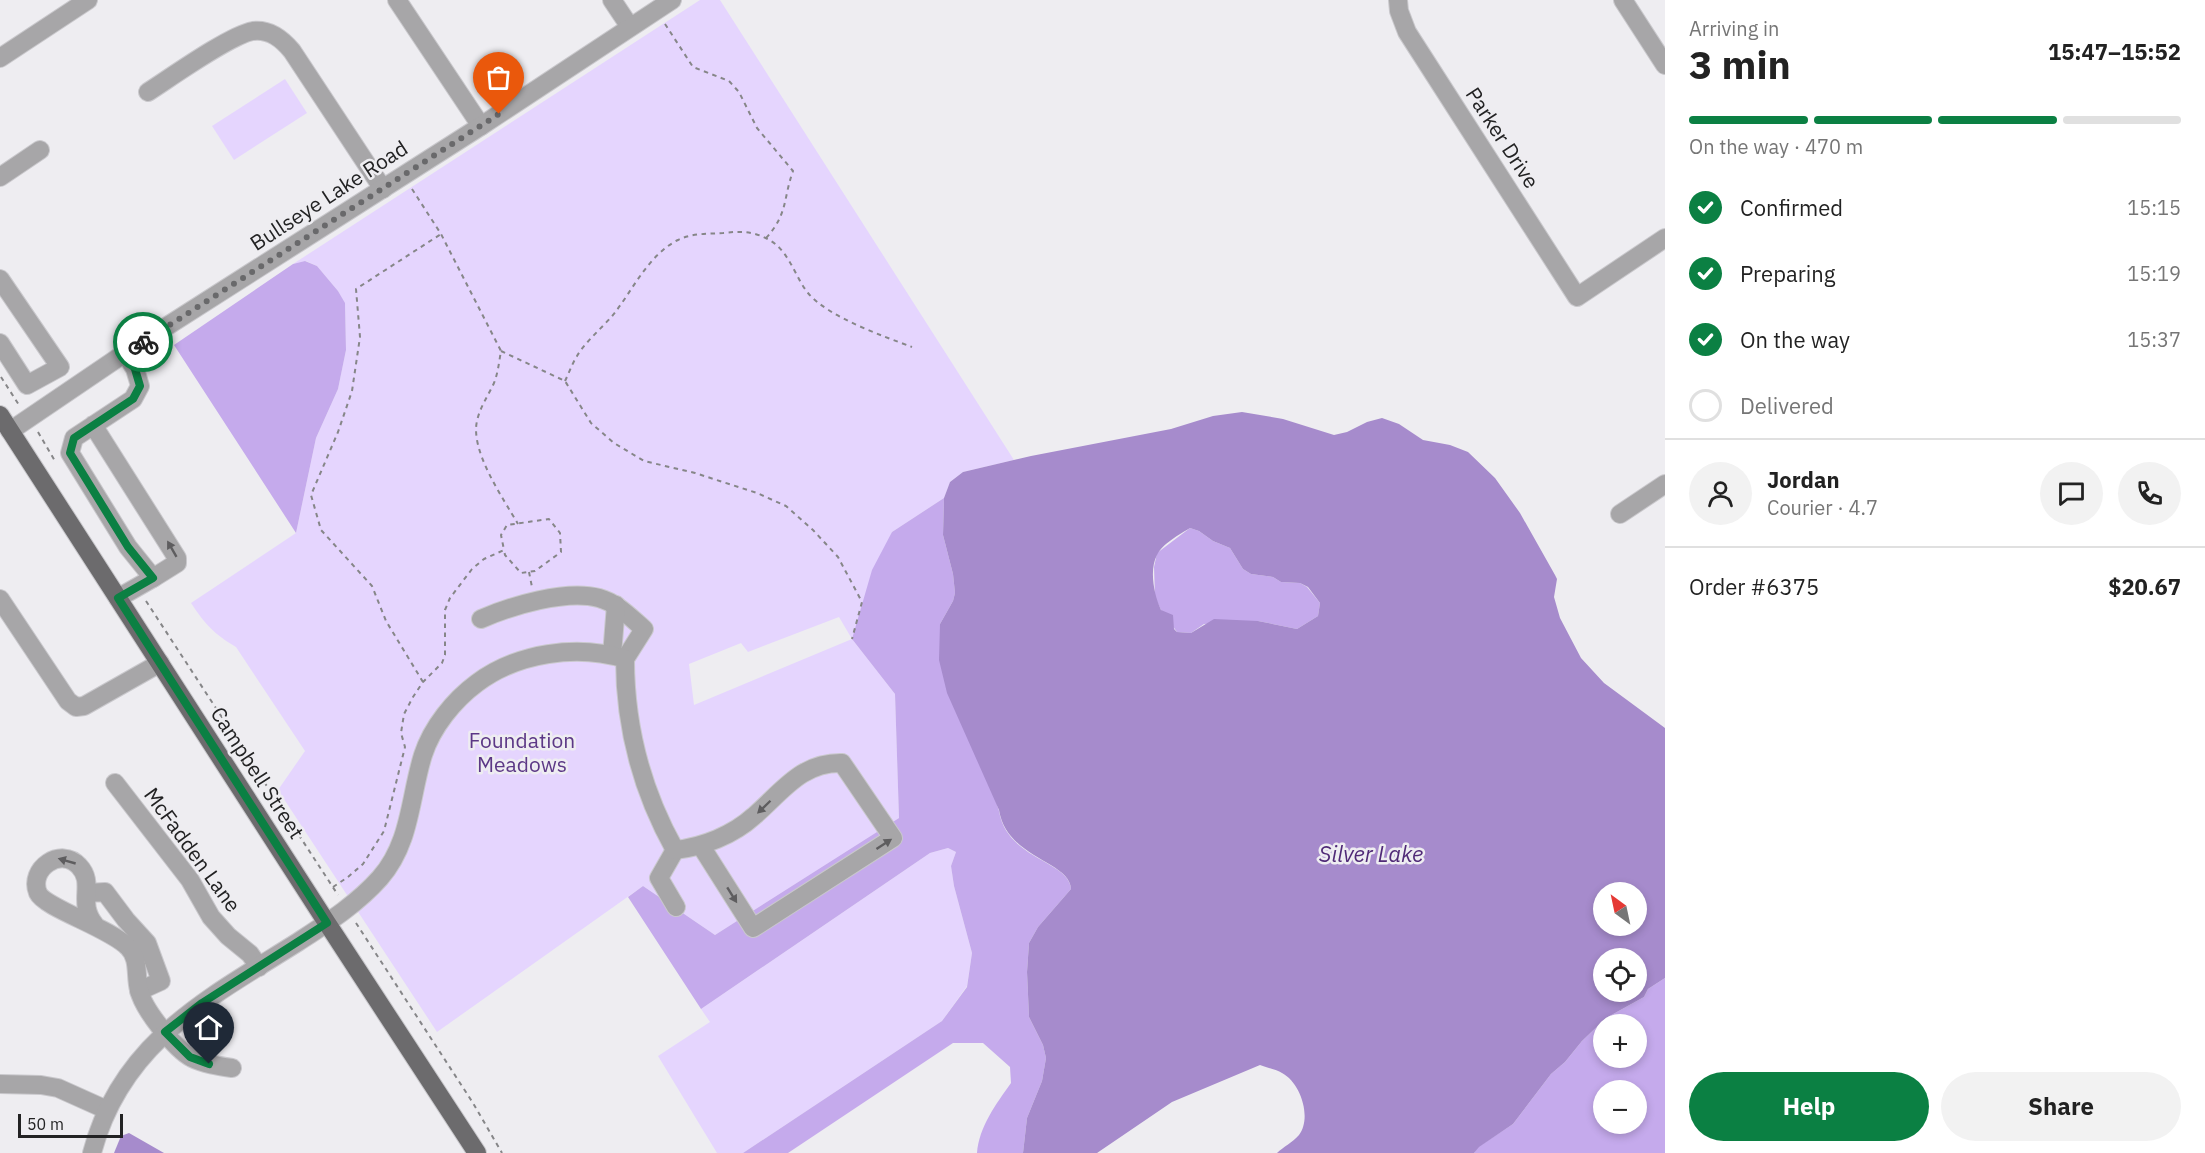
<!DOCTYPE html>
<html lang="en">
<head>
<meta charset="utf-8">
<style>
	body { margin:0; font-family:"IBM Plex Sans",sans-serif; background:#f2f2f2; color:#222; height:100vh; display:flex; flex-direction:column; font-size:22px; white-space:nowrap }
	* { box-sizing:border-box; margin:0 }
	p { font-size:20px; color:#767676 }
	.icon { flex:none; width:33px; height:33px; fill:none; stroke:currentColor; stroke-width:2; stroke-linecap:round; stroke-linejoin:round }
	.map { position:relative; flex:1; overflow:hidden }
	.drawer { display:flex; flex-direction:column; background:#fff; width:540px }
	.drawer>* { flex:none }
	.needle { width:39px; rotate:327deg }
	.buttons { position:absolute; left:1593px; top:882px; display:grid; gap:12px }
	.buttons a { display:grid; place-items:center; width:54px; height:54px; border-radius:50%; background:#fff; box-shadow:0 3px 9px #0003; font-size:30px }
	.scale { position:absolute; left:18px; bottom:15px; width:105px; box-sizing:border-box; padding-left:6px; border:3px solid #222223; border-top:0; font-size:16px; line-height:21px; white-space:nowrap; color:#222223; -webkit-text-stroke:4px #eeedf1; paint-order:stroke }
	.pin { position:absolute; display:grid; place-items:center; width:51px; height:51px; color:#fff; margin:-62px -26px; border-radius:50% 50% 50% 0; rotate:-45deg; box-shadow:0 0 6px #0007 }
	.pin .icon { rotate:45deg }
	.courier { position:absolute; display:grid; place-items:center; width:60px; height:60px; margin:-30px; border:4px solid #0b8043; border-radius:50%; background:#fff; color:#222; box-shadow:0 2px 8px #0007 }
	.overview em { font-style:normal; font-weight:700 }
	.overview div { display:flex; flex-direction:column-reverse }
	.overview { display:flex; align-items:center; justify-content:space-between; height:102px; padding:0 24px }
	h1 { font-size:39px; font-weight:700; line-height:45px }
	.bar { display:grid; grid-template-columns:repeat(4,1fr); gap:9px 6px; align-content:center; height:72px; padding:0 24px }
	.bar i { height:8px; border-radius:4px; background:#e0e0e0 }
	.bar .active { background:#0b8043 }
	.bar p { grid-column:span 4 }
	.line { display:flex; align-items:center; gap:15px; padding:0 24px; border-top:2px solid #e0e0e0 }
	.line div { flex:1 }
	.round { display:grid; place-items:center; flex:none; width:63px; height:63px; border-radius:32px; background:#f2f2f2 }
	ol { padding:0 24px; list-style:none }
	li { display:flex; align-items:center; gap:18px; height:66px }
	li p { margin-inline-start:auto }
	li .icon { padding:6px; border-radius:50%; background:#0b8043; color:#fff; stroke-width:4 }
	li:last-child { color:#767676 }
	li i { width:33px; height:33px; border:3px solid #e0e0e0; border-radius:50% }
	.primary-button { display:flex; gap:12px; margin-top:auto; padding:12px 24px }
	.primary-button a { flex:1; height:69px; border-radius:36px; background:#0b8043; color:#fff; font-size:24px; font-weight:700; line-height:69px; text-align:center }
	.primary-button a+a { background:#f2f2f2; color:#222 }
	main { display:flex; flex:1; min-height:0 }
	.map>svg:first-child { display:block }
	.green { fill:#e5d5fe; fill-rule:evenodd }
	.forest { fill:#c5aaec; fill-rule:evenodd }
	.water { fill:#a68bcc; fill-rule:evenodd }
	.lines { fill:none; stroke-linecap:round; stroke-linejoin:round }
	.minor-casing { stroke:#c9c8cc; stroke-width:20 }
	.major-casing { stroke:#c9c8cc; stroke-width:20 }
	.path { stroke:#868688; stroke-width:2; stroke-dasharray:4.5 4.5; stroke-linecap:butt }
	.minor { stroke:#a7a6a8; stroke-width:18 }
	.major { stroke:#6c6b6d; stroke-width:18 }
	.oneway { fill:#5e5d5f }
	.done { stroke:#69696b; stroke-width:6; stroke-dasharray:0 10.8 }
	.route { stroke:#0b8043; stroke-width:8 }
	.labels { text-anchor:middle; stroke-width:5; stroke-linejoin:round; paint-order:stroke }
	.street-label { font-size:21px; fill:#222223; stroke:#eeedf1 }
	.park-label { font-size:21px; fill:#5c3886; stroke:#eeedf1 }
	.water-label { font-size:22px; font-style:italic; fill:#502a77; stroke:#eeedf1 }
</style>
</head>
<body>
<main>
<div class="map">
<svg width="1665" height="1153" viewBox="0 0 1665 1153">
	<rect width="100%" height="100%" fill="#eeedf1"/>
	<g class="green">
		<path d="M700,0h20l294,460 -51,12 -13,10 -6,16 -52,34 -40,107 43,55 4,124 -184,117 -72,-49 -206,146 -159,-242 27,-39 -69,-104c-22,-13 -31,-23 -45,-44l105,-70 20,-95 22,-49 8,-39 -1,-46 -7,-13 -21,-25 -11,-5 -13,3zM839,617l13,22 -158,66 -5,-41 52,-21 7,9z"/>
		<polygon points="285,79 307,113 234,160 212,126"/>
		<polygon points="948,848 956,852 951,866 954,886 972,953 967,986 942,1021 743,1153 717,1153 658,1056 710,1022 701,1009 930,853"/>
	</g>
	<g class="forest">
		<polygon points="305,261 317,266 338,291 345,303 346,350 338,389 316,438 296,533 174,345 293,264"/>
		<path d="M944,498l-1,37 10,39 2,19 -2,8 -13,23 59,187c8,49 70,49 72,78l-33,38 -9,16 -2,29 2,45 14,28 3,13 -4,23 -15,37 -4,35h-46c2,-26 19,-49 34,-70l-1,-16 -27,-24h-30l-165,110h-45l199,-132 25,-34 5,-34 -18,-67 -3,-20 5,-14 -8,-4 -18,5 -229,156 -73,-112 15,-11 72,49 184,-117 -4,-124 -43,-55 20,-69 20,-38z"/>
		<polygon points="1190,528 1199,531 1213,541 1230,548 1243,569 1251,574 1273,577 1281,582 1300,583 1307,587 1320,603 1318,616 1297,629 1258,621 1204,624 1191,633 1177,632 1161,610 1155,597 1154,567 1157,553"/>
		<path d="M1665,978v175h-191l4,-6 35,-23 38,-50 14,-12 17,-21 24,-23 38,-21 4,-8zM1604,1024h32v34h-32zM1604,1090h32v34h-32z"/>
	</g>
	<g class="water">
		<path d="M1242,412l41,7 51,16 13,-3 20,-10 15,-4 17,6 24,16 27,5 18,7 27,26 25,35 35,62 2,4 -3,18 6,21 21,40 23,25 61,45v250l-17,11 -4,8 -38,21 -24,23 -17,21 -14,12 -38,50 -34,23 -5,6h-197c6,-6 16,-11 22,-18 13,-17 2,-52 -17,-62 -6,-4 -15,-5 -22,-8l-88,37 -75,51h-74l4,-35 15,-37 4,-23 -3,-13 -14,-28 -2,-45 2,-29 9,-16 33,-38c-1,-28 -64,-30 -72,-79l-52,-117 -8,-33 1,-36 13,-23 2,-8 -2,-19 -10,-39 1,-37 6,-16 13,-10 68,-16 140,-27 42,-13zM1190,528l9,3 14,10 17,7 13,21 8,5 22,3 8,5 19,1 8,4 12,16 -2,13 -21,13 -39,-8 -44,-2 -23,14 -14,-1 -3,-3 -1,-14 -12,-5c-7,-15 -12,-40 -4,-55 5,-11 23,-21 33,-27zM1604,892h32v34h-32zM1604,958h32v34h-32z"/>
		<polygon points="129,1133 164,1153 114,1153 121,1136"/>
	</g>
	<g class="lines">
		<g class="minor-casing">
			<g id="minor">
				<polyline points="397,0 481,126"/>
				<polyline points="612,0 630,27"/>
				<polyline points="1398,0 1399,11 1407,32 1577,297 1665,238"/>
				<polyline points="1623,0 1665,65"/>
				<polyline points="0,58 88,0"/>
				<path d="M148,92c22,-14 82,-57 105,-61 17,-2 29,8 39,20l91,138"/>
				<polyline points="0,177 40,150"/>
				<polyline points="0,279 60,367 27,385 0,343"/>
				<polyline points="93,425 177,558 177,563 153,578 128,547 70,453 74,438 133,399 140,386 135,369 125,353"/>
				<polyline points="10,431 125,353 481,126 672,0"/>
				<polyline points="1620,514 1665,484"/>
				<polyline points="118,598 153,578"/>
				<polyline points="0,599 68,701 76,707 84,706 160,663"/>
				<path d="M481,619c30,-13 85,-30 118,-21 18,5 31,19 45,31l-19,30"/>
				<polyline points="612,655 616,605"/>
				<polyline points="115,783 190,880 211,917 228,936 250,954 259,967"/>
				<polyline points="675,850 659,878 676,907"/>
				<polyline points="87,893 105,892 126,920 147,943 161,981 139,991"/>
				<path d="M95,925c-19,-23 1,-41 -16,-59 -18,-20 -51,3 -41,27 7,15 72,35 90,54 12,12 7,28 11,43 4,19 36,59 53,68 12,6 26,8 40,10"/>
				<polyline points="0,1084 41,1085 58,1088 107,1110"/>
				<path d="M92,1153c29,-111 117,-155 206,-211 29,-19 59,-38 82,-64 31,-35 30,-82 43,-123 9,-28 31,-55 54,-72 40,-30 100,-39 148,-24 0,67 17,132 50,191 28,-3 58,-15 79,-34 28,-24 47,-54 88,-53l51,75 -140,90 -52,-82"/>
			</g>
		</g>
		<g class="major-casing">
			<polyline id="major" points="0,415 327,923 477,1153"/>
		</g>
		<g class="path">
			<path d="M665,24l28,43 36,14 10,11 18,36 36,43c-10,28 -5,43 -27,67"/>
			<path d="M412,189l29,45 60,117c-2,11 -3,22 -7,32 -6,13 -14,24 -17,38 -7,30 26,77 41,103"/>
			<polyline points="501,351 565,381 591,423 614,443 644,461 695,473 757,493 786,506 813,530 838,557 862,602 852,639"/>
			<polyline points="1,377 19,405"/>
			<path d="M565,381c4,-8 7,-17 12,-25 9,-15 24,-27 36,-41 20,-25 35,-60 65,-75 14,-7 30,-6 45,-7 18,-2 32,-2 48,8 19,12 24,36 37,52 20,24 75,43 104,54"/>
			<polyline points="38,432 55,461"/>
			<polyline points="529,572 532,587"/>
			<polyline points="146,601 338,895"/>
			<polyline points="423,682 386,621 372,586 321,530 311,495 338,432 352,391 360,337 356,289 441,234"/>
			<polyline points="333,887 348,877 363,864 384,831 405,747 401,733 404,714 413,697 423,682 442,663 445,655 445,610 450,598 472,569 484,559 504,550 505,555 521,573 535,571 561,552 560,533 549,519 507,525 501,535 504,550"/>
			<polyline points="356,923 473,1103 502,1153"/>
		</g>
		<use href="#minor" class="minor"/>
		<use href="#major" class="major"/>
	</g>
	<defs><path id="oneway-solid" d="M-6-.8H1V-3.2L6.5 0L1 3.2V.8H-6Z" transform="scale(1.5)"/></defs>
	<g class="oneway">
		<use href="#oneway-solid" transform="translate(172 549) rotate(-120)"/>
		<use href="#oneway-solid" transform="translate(764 807) rotate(136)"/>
		<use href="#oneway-solid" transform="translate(884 844) rotate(-33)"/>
		<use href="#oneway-solid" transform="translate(67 861) rotate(-164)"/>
		<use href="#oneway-solid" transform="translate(732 895) rotate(58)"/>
	</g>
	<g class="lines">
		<polyline class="done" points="143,342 499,114"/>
		<polyline class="route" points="143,342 126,353 135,369 140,386 133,399 74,438 70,453 128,547 153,578 118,598 327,923 202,1003 165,1032 190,1057 209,1064"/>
	</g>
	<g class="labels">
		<g class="street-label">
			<text transform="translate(1502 138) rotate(57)" y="7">Parker Drive</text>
			<text transform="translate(329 196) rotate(-33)" y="7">Bullseye Lake Road</text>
			<text transform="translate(257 773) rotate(57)" y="7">Campbell Street</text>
			<text transform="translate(192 850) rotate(54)" y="7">McFadden Lane</text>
		</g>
		<g class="park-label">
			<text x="522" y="748">Foundation<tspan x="522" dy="24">Meadows</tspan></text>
		</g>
		<g class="water-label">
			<text x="1371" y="862">Silver Lake</text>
		</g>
	</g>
</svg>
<div class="buttons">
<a><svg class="needle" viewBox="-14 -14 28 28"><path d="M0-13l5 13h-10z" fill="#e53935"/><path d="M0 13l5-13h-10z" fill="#767676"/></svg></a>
<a><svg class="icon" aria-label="locate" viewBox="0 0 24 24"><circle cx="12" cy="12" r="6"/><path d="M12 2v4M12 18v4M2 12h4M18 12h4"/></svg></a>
<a>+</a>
<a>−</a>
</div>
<div class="scale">50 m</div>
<div class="pin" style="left:499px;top:114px;background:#ea580c"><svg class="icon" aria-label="bag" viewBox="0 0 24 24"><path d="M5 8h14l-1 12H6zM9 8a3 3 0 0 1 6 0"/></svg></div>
<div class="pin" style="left:209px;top:1064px;background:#1f2937"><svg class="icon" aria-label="home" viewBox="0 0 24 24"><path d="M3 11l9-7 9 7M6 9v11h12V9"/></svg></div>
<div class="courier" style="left:143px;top:342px"><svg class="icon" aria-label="bike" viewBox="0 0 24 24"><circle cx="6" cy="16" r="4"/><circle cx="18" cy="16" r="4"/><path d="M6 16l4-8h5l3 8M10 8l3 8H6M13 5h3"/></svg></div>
</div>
<section class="drawer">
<div class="overview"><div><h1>3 min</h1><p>Arriving in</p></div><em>15:47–15:52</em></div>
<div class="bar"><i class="active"></i><i class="active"></i><i class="active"></i><i></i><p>On the way · 470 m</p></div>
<ol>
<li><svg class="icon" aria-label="check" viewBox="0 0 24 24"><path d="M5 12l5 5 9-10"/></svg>Confirmed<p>15:15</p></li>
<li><svg class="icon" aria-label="check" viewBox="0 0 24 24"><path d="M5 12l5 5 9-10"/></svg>Preparing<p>15:19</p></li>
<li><svg class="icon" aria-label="check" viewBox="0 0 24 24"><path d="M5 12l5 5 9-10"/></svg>On the way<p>15:37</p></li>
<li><i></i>Delivered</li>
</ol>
<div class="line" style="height:108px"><a class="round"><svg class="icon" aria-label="person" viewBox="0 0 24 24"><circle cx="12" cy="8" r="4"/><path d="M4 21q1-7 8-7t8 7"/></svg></a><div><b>Jordan</b><p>Courier · 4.7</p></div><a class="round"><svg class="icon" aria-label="chat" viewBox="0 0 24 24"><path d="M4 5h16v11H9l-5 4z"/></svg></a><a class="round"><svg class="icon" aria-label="phone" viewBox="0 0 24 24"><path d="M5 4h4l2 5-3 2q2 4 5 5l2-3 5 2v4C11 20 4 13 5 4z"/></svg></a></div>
<div class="line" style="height:78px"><div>Order #6375</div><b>$20.67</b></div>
<div class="primary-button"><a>Help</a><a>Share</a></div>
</section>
</main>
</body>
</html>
